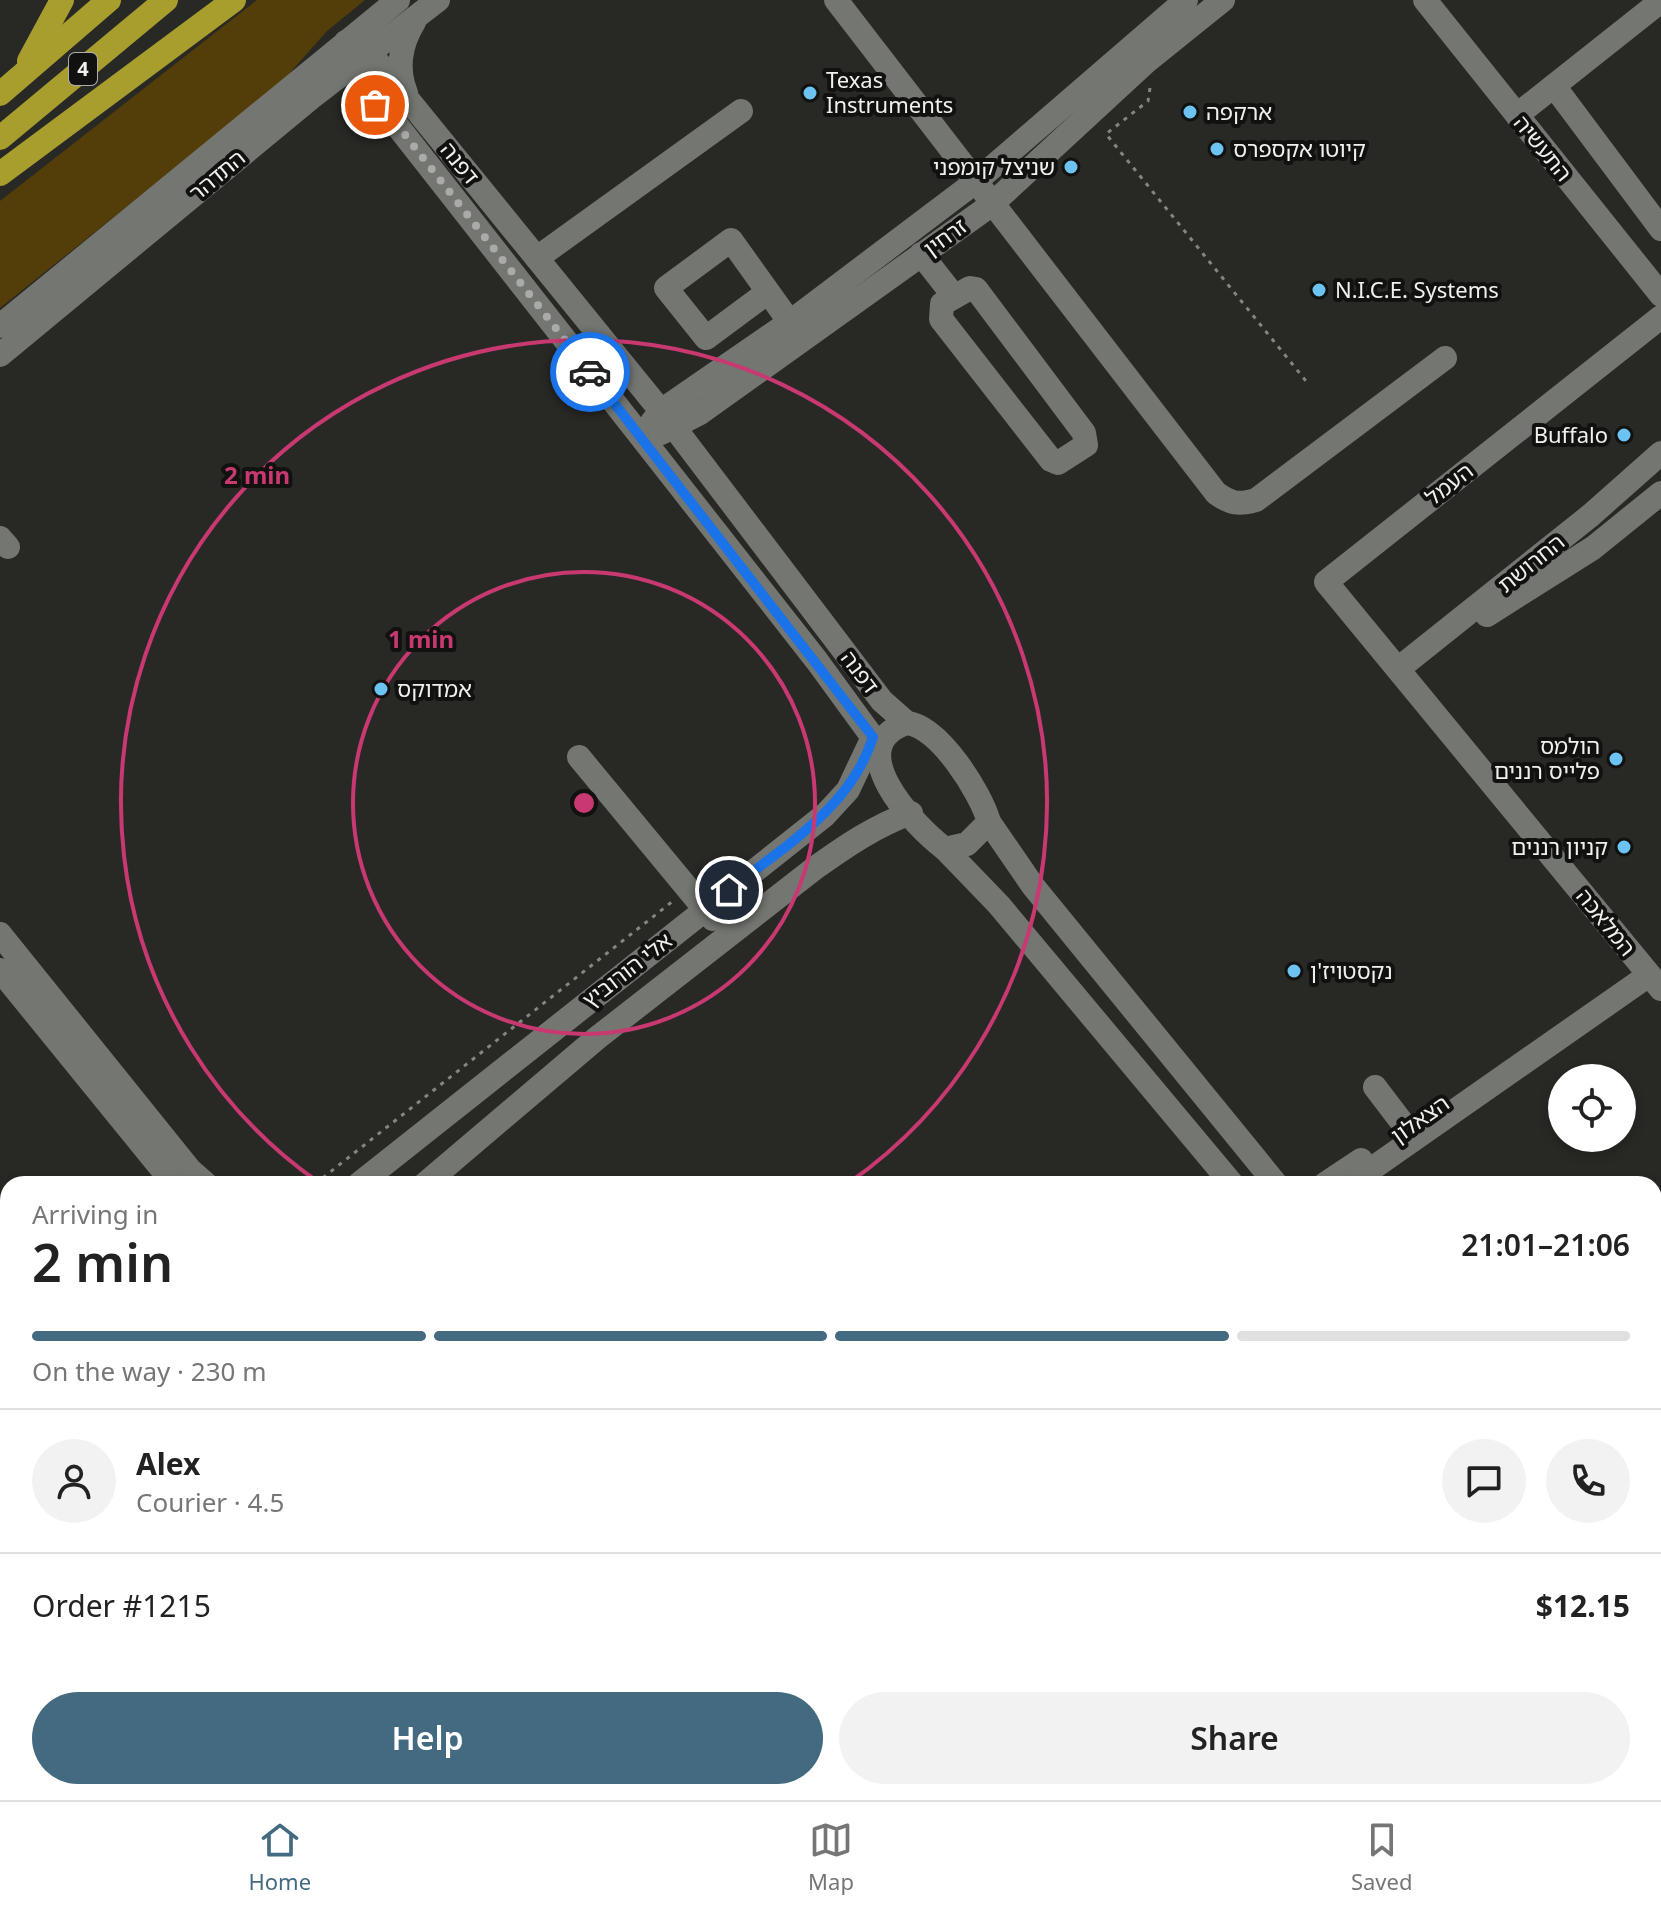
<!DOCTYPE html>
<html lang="en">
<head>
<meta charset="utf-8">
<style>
	body { margin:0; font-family:"Noto Sans","Noto Sans Hebrew",sans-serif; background:#f2f2f2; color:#222; height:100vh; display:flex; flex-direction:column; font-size:30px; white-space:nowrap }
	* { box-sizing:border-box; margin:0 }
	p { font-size:26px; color:#767676 }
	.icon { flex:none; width:44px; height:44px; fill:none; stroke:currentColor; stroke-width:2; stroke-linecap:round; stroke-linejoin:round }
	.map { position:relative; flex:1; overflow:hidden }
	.details { position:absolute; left:0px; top:1176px; width:1662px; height:624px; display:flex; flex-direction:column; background:#fff; border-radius:24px 24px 0 0; box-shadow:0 4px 12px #0003 }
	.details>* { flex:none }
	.fabs { position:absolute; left:1548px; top:1064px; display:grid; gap:16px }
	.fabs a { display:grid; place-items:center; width:88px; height:88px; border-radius:50%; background:#fff; box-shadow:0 4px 12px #0003; font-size:40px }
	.pin { position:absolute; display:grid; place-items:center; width:68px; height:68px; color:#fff; margin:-34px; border:4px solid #fff; border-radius:50%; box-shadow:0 2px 8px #0007 }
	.courier { position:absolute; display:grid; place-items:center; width:80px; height:80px; margin:-40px; border:6px solid #1a73e8; border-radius:50%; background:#fff; color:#222; box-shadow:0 2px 10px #0007 }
	.summary em { font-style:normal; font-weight:600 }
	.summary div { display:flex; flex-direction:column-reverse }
	.summary { display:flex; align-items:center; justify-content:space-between; height:136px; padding:0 32px }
	h1 { font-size:52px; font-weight:600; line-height:60px }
	.bar { display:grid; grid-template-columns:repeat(4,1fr); gap:12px 8px; align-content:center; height:96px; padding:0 32px }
	.bar i { height:10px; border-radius:6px; background:#e0e0e0 }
	.bar .active { background:#436a80 }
	.bar p { grid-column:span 4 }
	.line { display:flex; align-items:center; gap:20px; padding:0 32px; border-top:2px solid #e0e0e0 }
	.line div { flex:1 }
	.round { display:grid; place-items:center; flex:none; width:84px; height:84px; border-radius:42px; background:#f2f2f2 }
	.button { display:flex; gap:16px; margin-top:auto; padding:16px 32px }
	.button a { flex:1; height:92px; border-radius:48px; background:#436a80; color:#fff; font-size:32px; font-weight:600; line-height:92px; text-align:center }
	.button a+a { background:#f2f2f2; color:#222 }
	.dock { display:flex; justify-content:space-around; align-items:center; height:112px; border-top:2px solid #e0e0e0; background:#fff; font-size:22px; color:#767676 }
	.dock a { display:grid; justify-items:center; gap:4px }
	.dock .active { color:#436a80 }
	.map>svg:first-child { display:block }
	.green { fill:#533d09 }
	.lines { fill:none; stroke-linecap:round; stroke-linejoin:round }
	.path { stroke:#858683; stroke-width:3; stroke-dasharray:4 6; stroke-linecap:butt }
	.minor { stroke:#747671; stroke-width:24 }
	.highway { stroke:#a89e2e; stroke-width:24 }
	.done { stroke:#aaaba8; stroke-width:8; stroke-dasharray:0 14.4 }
	.route { stroke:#1a73e8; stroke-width:10 }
	.ring { fill:none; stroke:#c93971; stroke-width:4 }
	.poi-dot { fill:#6cc3f2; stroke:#111210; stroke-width:3 }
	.labels { text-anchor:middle; stroke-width:8; stroke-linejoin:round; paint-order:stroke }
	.shield { fill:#111210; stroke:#adaeac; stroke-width:2 }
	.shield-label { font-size:20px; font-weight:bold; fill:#f0f1ef }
	.poi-label { font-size:22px; fill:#f0f1ef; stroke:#111210; text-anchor:start }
	.street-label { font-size:22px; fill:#f0f1ef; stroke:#111210 }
	.centre { fill:#c93971; stroke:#111210; stroke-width:4 }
	.ring-label { font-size:24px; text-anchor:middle; font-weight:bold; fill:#c93971; stroke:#111210; stroke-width:8; stroke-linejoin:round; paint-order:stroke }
</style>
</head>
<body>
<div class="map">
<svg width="1661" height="1800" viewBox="0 0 1661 1800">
	<rect width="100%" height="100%" fill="#282925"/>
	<polygon class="green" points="257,0 365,0 327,31 280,84 0,308 0,201"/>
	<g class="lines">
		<g class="path">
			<polyline points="1150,88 1148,101 1106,134 1306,381"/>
			<polyline points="315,1184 673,901"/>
			<polyline points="0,1593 7,1554"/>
			<polyline points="0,1655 8,1665"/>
			<polyline points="108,1792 114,1800"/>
			<polyline points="548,1792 555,1800"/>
			<polyline points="723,1792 729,1800"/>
			<polyline points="1396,1792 1404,1800"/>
			<polyline points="678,1800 687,1792"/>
		</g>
		<g class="minor">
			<path d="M836,0l380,493c15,11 23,12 40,7l189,-142"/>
			<polyline points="1425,0 1661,295"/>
			<polyline points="346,42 371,54 674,427 882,701 907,723"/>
			<polyline points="346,42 352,68 817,661 879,746"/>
			<polyline points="1554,86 1661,229"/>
			<path d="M406,93c-10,-25 -6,-48 8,-71"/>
			<polyline points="1517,115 1661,1"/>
			<polyline points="921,254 953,295"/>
			<polyline points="537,258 741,111"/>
			<polygon points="970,288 976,289 1084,433 1086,445 1058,463 1051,460 941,319 942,304"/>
			<polyline points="768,292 706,338 666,288 731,240 799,335"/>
			<polyline points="1661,317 1326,582 1661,989"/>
			<polyline points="0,326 398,0"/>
			<polyline points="0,355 312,97 438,0"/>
			<polyline points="652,422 661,411 790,322 974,183 1186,0"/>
			<polyline points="661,433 700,413 991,205 1146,62 1223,0"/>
			<polyline points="0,538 8,547"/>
			<polyline points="1487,615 1593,548 1661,493"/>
			<polyline points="1398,669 1591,515 1661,453"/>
			<path d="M907,723c32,3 74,70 82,99l-22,22 -22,5c-32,-24 -106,-103 -38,-126z"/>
			<polyline points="579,757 713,919"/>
			<polyline points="989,822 1033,886 1276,1184"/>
			<polyline points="945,849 999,905 1232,1184"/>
			<polyline points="0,934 190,1170 206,1184"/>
			<polyline points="0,970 174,1184"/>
			<polyline points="1375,1087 1407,1129"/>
			<polyline points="359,1184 825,815 848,790 873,737"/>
			<path d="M425,1184l172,-146 218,-170c31,-22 60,-42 96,-55"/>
			<polyline points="1325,1184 1361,1160"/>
			<polyline points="1350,1184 1649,975"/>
			<polyline points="0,1534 8,1528"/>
			<polyline points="1654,1565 1661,1572"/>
			<polyline points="1654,1610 1661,1617"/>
		</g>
		<g class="highway">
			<polyline points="29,61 62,0"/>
			<polyline points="0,94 109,0"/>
			<polyline points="0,138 166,0"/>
			<polyline points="0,174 234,0"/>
		</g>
	</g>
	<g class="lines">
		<polyline class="done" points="375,105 388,113 590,372"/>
		<path class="route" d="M590,372l283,365c-22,71 -89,109 -144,153"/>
	</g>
	<g class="ring">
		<circle cx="584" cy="803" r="231"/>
		<path d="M318 1182A463 463 0 1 1 850 1182"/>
	</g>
	<g class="poi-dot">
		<circle cx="810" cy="93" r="8"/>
		<circle cx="1190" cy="112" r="8"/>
		<circle cx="1217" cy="149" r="8"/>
		<circle cx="1071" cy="167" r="8"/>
		<circle cx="1319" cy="290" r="8"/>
		<circle cx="1624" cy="435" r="8"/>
		<circle cx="381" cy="689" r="8"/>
		<circle cx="1616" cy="759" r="8"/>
		<circle cx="1624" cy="847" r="8"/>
		<circle cx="1294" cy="971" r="8"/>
	</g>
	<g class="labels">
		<rect class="shield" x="69" y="53" width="28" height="32" rx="6"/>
		<g class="shield-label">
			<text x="83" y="76">4</text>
		</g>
		<g class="poi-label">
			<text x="826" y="88">Texas<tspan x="826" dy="25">Instruments</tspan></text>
			<text x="1206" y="120">ארקפה</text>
			<text x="1233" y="157">קיוטו אקספרס</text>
			<text x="1055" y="175" text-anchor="end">שניצל קומפני</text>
			<text x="1335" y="298">N.I.C.E. Systems</text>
			<text x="1608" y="443" text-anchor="end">Buffalo</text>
			<text x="397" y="697">אמדוקס</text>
			<text x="1600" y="754" text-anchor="end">הולמס<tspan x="1600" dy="25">פלייס רננים</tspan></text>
			<text x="1608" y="855" text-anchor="end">קניון רננים</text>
			<text x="1310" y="979">נקסטויז'ן</text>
		</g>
		<g class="street-label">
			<text transform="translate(1543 148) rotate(51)" y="8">התעשיה</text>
			<text transform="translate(460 163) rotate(51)" y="8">דפנה</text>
			<text transform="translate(217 175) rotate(-40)" y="8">התדהר</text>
			<text transform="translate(945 237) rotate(-36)" y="8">זרחין</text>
			<text transform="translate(1449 484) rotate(-38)" y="8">העמל</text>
			<text transform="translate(1531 563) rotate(-39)" y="8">החרושת</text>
			<text transform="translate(860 672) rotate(53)" y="8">דפנה</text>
			<text transform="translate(1606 922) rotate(51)" y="8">המלאכה</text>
			<text transform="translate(627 970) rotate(-38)" y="8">אלי הורוביץ</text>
			<text transform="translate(1420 1119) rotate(-35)" y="8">הצאלון</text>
		</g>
	</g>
	<circle cx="584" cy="803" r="12" class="centre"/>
	<g class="ring-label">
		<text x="257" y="484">2 min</text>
		<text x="421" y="648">1 min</text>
	</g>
</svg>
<div class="fabs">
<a><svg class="icon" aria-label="locate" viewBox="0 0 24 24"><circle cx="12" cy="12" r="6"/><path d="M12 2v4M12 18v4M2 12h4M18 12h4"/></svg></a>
</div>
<div class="pin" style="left:375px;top:105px;background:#ea580c"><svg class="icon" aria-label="bag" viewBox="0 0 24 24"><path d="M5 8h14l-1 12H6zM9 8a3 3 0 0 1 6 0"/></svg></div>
<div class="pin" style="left:729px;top:890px;background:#1f2937"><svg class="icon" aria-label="home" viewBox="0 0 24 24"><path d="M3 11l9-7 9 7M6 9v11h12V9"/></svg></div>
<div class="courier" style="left:590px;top:372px"><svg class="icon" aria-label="car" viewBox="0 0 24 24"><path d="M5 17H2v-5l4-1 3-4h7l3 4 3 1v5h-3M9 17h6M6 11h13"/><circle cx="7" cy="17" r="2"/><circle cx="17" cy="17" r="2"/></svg></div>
<section class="details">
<div class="summary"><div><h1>2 min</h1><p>Arriving in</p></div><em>21:01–21:06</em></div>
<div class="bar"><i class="active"></i><i class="active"></i><i class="active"></i><i></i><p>On the way · 230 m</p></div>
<div class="line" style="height:144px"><a class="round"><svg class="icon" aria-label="person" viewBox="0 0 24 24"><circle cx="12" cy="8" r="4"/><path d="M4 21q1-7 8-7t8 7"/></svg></a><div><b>Alex</b><p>Courier · 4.5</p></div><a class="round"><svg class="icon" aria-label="chat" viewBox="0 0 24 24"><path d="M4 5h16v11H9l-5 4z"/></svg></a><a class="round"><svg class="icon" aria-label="phone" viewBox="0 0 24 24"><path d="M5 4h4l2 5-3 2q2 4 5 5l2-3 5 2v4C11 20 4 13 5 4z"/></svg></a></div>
<div class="line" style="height:104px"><div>Order #1215</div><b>$12.15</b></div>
<div class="button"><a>Help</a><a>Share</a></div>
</section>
</div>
<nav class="dock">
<a class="active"><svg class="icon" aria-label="home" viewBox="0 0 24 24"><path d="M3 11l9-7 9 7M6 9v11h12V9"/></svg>Home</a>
<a><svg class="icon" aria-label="map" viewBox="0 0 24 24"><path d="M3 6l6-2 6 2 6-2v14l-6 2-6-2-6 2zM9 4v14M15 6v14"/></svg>Map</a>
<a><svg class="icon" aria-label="saved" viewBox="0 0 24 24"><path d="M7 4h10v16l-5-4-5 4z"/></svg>Saved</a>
</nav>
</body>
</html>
